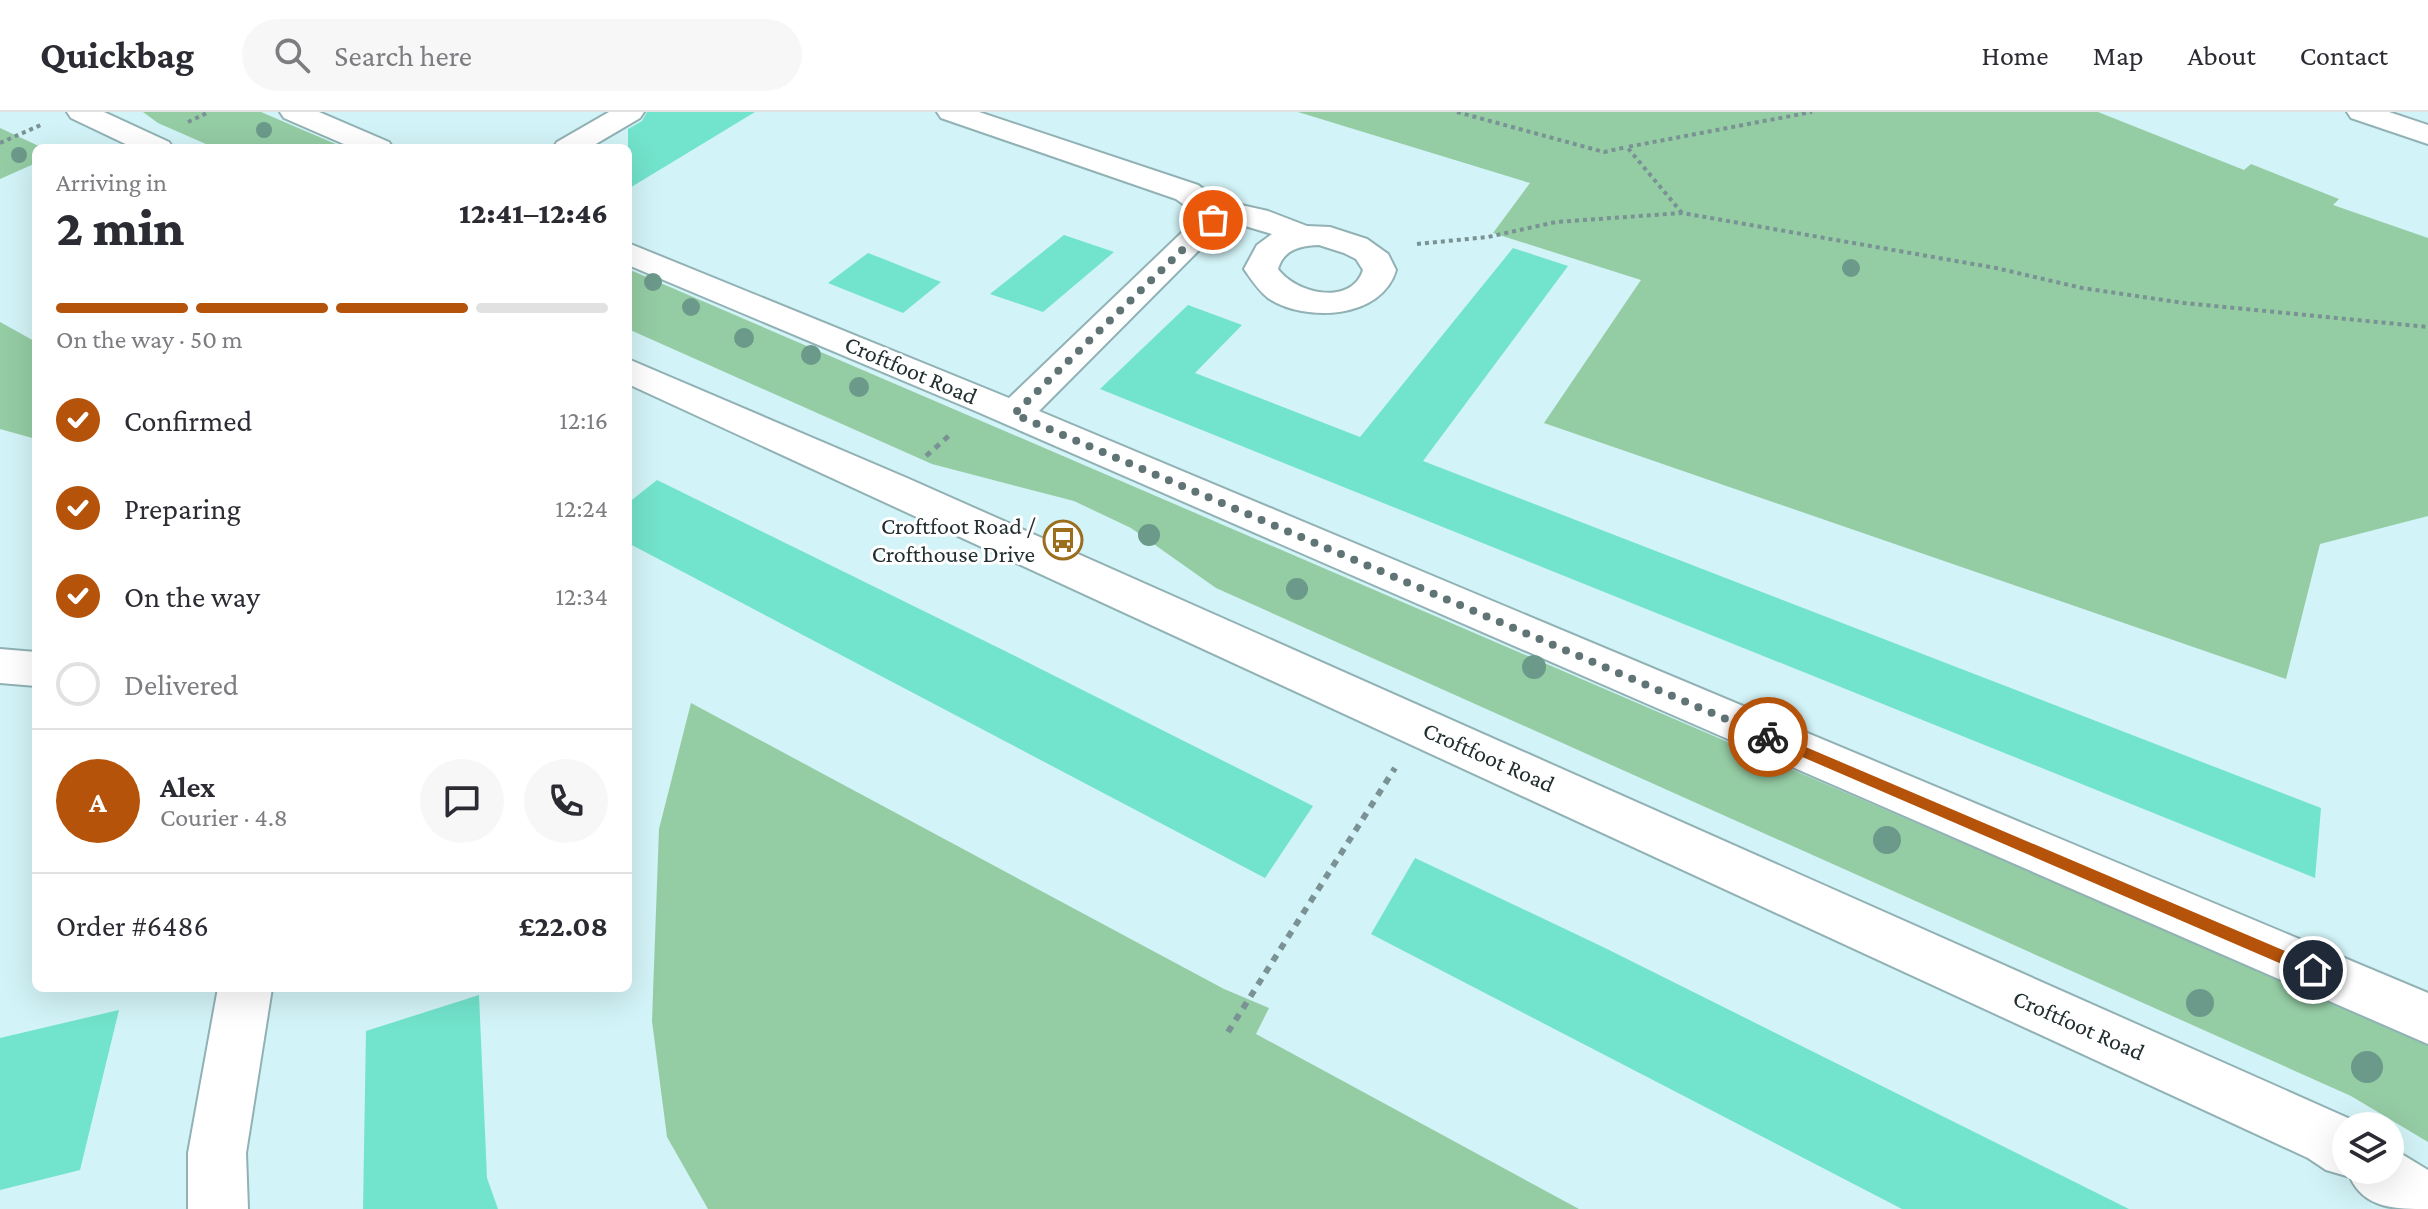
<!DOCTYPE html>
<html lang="en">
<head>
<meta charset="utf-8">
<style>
	body { margin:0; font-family:"Crimson Pro",serif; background:#f7f7f7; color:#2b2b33; height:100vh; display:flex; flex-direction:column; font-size:30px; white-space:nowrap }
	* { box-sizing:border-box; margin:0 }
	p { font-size:26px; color:#7c7c81 }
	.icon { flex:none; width:44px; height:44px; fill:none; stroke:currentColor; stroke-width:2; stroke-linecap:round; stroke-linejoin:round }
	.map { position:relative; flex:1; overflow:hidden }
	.side { position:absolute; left:32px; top:32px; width:600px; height:848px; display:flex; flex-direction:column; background:#fff; border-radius:12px; box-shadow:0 8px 32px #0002 }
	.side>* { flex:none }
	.fabs { position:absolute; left:2332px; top:1000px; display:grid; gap:16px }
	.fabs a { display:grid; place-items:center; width:72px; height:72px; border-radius:50%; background:#fff; box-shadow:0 8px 32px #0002; font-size:40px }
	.pin { position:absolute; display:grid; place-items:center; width:68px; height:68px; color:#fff; margin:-34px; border:4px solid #fff; border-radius:50%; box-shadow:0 2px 8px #0007 }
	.courier { position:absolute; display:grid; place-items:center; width:80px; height:80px; margin:-40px; border:6px solid #b45309; border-radius:50%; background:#fff; color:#222; box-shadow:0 2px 10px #0007 }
	.overview em { font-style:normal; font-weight:800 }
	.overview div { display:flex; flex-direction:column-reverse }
	.overview { display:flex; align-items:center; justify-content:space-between; height:136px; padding:0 24px }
	h1 { font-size:52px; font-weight:800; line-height:60px }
	.bar { display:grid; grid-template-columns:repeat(4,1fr); gap:12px 8px; align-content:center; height:96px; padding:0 24px }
	.bar i { height:10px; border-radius:6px; background:#e1e1e2 }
	.bar .current { background:#b45309 }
	.bar p { grid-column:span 4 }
	.line { display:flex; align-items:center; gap:20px; padding:0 24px; border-top:2px solid #e1e1e2 }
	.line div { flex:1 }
	.round { display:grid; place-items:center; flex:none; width:84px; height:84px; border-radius:42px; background:#f7f7f7 }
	ol { padding:0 24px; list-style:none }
	li { display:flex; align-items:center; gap:24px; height:88px }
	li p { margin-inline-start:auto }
	li .icon { padding:8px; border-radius:50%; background:#b45309; color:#fff; stroke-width:4 }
	li:last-child { color:#7c7c81 }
	li i { width:44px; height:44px; border:4px solid #e1e1e2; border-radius:50% }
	header { display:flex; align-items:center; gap:48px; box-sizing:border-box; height:112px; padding:0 40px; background:#fff; border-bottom:2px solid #e1e1e2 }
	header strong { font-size:38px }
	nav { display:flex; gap:44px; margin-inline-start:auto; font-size:28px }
	.search { width:560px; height:72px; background:#f7f7f7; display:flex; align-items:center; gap:20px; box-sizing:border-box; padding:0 28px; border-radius:44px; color:#7c7c81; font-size:30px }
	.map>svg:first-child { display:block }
	.green { fill:#94cca4 }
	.building { fill:#72e3cc }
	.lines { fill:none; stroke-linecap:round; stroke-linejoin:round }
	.minor-casing { stroke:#91b1b4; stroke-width:4 }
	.path-far2 { stroke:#7b9295; stroke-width:4; stroke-dasharray:4 4; stroke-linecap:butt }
	.path-far1 { stroke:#7b9295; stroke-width:5; stroke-dasharray:6 6; stroke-linecap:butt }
	.path { stroke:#7b9295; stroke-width:6; stroke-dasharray:7 7; stroke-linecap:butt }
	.minor { fill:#fff; fill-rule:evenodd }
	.tree { fill:#6c9a8a }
	.route { fill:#b45309 }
	.done { stroke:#607476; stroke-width:8; stroke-dasharray:0 14.4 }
	.labels { text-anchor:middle; stroke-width:6; stroke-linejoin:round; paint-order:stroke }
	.street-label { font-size:24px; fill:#232f31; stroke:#fff }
	.poi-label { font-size:24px; fill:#232f31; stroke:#fff; text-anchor:end }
</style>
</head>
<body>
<header>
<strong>Quickbag</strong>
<div class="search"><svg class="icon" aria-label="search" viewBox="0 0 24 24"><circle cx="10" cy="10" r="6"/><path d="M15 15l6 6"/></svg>Search here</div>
<nav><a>Home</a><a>Map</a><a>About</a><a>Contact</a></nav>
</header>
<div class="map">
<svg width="2428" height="1097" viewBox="0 0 2428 1097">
	<rect width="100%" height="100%" fill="#d2f3f7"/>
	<g class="green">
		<polygon points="143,0 261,0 345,36 215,36 158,11"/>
		<polygon points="1298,0 2098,0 2244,58 2251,52 2339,87 2333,93 2428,126 2428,404 2320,432 2286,567 1544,311 1641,168 1493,121 1530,71"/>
		<polygon points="0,16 43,36 36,36 36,51 0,67"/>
		<polygon points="628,157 2416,926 2428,931 2428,1030 2351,984 1216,476 1131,416 1074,389 932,352 628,217"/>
		<polygon points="0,210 36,230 36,327 0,317"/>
		<polygon points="691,591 1224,877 1269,896 1256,922 1579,1097 708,1097 667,1025 652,909 659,717"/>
	</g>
	<g class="building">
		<polygon points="647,0 755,0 628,77 628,17 642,9"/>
		<polygon points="1064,123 1114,140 1043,200 990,182"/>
		<polygon points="1513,136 1568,154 1423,349 2321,696 2315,766 1100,277 1188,193 1242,213 1195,261 1360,325"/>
		<polygon points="868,141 886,148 941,170 903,201 828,171"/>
		<polygon points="657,368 1003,538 1313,694 1265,766 628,431 628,391"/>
		<polygon points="1415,746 1603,835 2129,1097 1902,1097 1371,822"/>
		<polygon points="479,883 487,1066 498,1097 363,1097 366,919"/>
		<polygon points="119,898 80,1058 0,1078 0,926"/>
	</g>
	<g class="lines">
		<g class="minor-casing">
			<g id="minor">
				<polygon points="67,0 104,0 169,30 173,36 134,36 71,6"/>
				<polygon points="280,0 319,0 389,30 393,36 353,36 284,6"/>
				<polygon points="609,0 644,0 640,6 589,36 553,36 557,30"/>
				<path d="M937,0h42l219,73 21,15 49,11 39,15 23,1 37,12 21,15 8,16c-14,49 -91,53 -128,28 -10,-8 -17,-19 -24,-29l13,-24 15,-11 -44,-13 -189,190 1389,582v51l-1455,-634 -345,-145v-22l381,155 188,-180 -2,-5 -19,-14 -235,-81zM1319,133l25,8 12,6 7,11c-12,37 -68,23 -85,-1 6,-20 22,-23 41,-24z"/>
				<polygon points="2347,0 2389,0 2428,13 2428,32 2351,6"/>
				<path d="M628,247l279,119 1441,640 13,8h-15v44h44v-23l38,23v39c-32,0 -64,0 -78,-32l-24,-7 -18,-12 -1680,-774z"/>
				<polygon points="0,537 36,540 36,574 0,571"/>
				<polygon points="218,876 272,876 246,1041 248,1097 188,1097 188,1041"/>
			</g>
		</g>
		<g class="path-far2">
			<polyline points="1457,0 1604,40 1627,35"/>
			<polyline points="188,10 209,0"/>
			<polyline points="0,31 43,12"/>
			<polyline points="1682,101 1627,35 1812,0"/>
			<polyline points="1417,132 1488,125 1556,110 1682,101 1996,156 2082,176 2184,191 2428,215"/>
		</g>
		<polyline class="path-far1" points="926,344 952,321"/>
		<polyline class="path" points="1228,920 1395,656"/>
		<use href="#minor" class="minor"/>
	</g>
	<g class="tree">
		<circle cx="264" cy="18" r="8"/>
		<circle cx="19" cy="43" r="8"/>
		<circle cx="1851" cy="156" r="9"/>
		<circle cx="653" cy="170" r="9"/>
		<circle cx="691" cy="195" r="9"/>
		<circle cx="744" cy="226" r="10"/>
		<circle cx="811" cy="243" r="10"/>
		<circle cx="859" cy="275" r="10"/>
		<circle cx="1149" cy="423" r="11"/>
		<circle cx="1297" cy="477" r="11"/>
		<circle cx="1534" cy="555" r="12"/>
		<circle cx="1887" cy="728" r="14"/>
		<circle cx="2200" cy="891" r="14"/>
		<circle cx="2367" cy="955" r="16"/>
	</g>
	<polygon class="route" points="1768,619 2318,853 2320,858 2318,863 2307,863 1763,628 1763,621"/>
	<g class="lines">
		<polyline class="done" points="1213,108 1014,302 1768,625"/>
	</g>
	<defs>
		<g id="bus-ring" transform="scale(2)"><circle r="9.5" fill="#fff" stroke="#9b6e1e" stroke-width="1.5"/><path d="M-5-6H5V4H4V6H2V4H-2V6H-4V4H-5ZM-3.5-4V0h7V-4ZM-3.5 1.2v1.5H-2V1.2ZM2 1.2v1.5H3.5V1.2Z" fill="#9b6e1e"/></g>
	</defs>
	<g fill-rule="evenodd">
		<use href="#bus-ring" x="1063" y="428"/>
	</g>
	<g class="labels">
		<g class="street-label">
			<text transform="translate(911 258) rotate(23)" y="8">Croftfoot Road</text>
			<text transform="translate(1489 645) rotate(24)" y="8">Croftfoot Road</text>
			<text transform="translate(2079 913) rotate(24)" y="8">Croftfoot Road</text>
		</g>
		<g class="poi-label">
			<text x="1035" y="422">Croftfoot Road /<tspan x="1035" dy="28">Crofthouse Drive</tspan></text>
		</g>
	</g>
</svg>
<div class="fabs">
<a><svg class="icon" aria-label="layers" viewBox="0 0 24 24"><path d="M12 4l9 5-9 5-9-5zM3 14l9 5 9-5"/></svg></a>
</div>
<div class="pin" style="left:1213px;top:108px;background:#ea580c"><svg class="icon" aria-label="bag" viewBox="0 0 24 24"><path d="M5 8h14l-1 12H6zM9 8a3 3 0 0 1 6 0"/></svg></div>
<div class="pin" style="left:2313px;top:858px;background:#1f2937"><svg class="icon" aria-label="home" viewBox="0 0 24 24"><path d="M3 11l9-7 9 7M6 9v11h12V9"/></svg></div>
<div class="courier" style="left:1768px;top:625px"><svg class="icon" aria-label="bike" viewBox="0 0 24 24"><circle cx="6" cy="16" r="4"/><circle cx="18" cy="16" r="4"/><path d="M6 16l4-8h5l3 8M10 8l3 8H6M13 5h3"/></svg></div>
<section class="side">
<div class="overview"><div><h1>2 min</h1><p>Arriving in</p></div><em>12:41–12:46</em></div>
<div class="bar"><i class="current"></i><i class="current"></i><i class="current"></i><i></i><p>On the way · 50 m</p></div>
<ol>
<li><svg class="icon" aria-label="check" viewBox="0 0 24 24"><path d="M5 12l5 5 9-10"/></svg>Confirmed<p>12:16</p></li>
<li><svg class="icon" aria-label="check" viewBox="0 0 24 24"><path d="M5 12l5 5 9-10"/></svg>Preparing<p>12:24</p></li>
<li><svg class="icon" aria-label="check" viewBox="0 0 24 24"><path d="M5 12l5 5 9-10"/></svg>On the way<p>12:34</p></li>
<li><i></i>Delivered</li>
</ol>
<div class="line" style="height:144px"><b class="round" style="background:#b45309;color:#fff">A</b><div><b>Alex</b><p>Courier · 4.8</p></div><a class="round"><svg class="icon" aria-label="chat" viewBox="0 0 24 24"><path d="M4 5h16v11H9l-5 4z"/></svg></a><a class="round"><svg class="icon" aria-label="phone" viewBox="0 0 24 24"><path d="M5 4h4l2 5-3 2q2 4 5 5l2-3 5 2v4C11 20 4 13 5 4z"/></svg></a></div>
<div class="line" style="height:104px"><div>Order #6486</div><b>£22.08</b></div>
</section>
</div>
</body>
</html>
